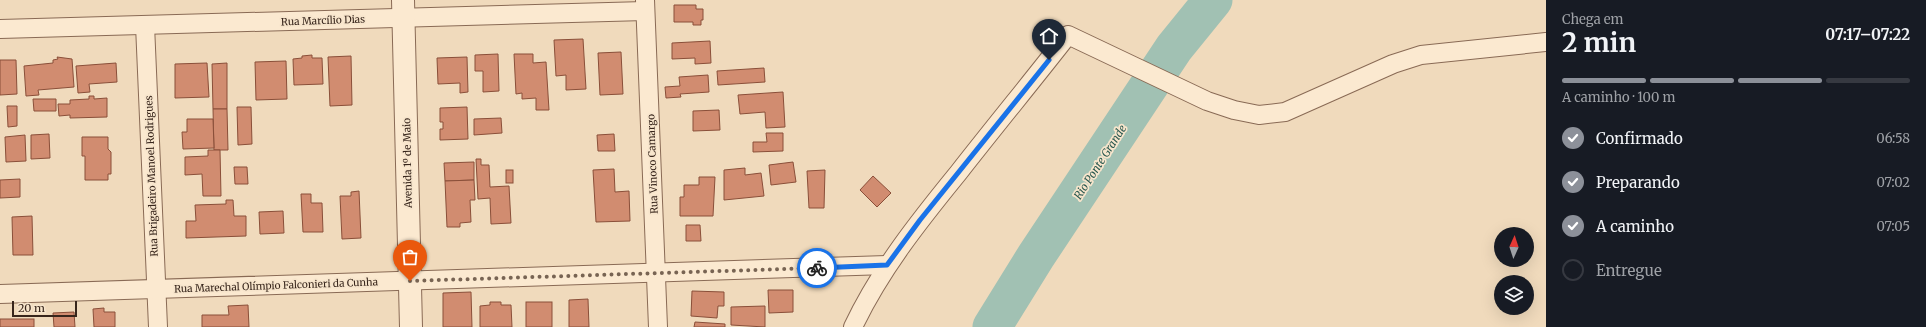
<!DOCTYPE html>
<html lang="pt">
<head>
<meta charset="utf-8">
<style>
	body { margin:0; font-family:Merriweather,serif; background:#20242c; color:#f1f3f6; height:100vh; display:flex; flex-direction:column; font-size:15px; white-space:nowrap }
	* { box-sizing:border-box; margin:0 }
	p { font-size:13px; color:#9ea1a6 }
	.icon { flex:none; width:22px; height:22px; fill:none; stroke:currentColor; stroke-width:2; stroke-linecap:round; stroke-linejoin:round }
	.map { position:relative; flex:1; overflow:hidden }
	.sheet { display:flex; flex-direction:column; background:#171b24; width:380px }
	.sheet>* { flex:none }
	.needle { width:26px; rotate:3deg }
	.controls { position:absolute; left:1494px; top:227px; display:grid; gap:8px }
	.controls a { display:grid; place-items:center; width:40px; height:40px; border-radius:50%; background:#171b24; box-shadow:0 4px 16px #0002; font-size:20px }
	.scale { position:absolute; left:12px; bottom:10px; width:65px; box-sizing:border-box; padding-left:4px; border:2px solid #37251b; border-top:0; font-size:11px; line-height:14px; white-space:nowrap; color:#37251b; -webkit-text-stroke:3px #f7e5cc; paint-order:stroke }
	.pin { position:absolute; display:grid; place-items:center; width:34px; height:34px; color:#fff; margin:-41px -17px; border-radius:50% 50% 50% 0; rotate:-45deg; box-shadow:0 0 4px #0007 }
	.pin .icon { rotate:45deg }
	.courier { position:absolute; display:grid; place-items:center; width:40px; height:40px; margin:-20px; border:3px solid #1a73e8; border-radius:50%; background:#fff; color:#222; box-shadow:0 1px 5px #0007 }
	.overview em { font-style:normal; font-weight:700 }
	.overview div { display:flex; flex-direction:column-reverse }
	.overview { display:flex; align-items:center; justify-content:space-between; height:68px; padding:0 16px }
	h1 { font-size:26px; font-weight:700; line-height:30px }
	.bar { display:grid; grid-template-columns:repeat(4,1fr); gap:6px 4px; align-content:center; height:48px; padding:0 16px }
	.bar i { height:5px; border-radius:3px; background:#363941 }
	.bar .on { background:#8c9099 }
	.bar p { grid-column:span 4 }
	ol { padding:0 16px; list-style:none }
	li { display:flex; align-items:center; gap:12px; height:44px }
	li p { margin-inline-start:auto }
	li .icon { padding:4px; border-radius:50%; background:#8c9099; color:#fff; stroke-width:4 }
	li:last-child { color:#9ea1a6 }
	li i { width:22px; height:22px; border:2px solid #363941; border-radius:50% }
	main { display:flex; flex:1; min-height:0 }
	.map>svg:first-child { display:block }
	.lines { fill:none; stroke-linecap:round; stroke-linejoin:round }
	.river { stroke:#a1c1b3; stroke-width:39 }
	.building { fill:#d18c70; stroke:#8a4f39 }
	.minor-casing { stroke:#896a55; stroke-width:20 }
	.tertiary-casing { stroke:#896a55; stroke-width:24 }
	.minor { stroke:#fbe9d0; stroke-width:18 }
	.tertiary { stroke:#fbe9d0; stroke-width:22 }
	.done { stroke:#786453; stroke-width:4; stroke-dasharray:0 7.2 }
	.route { stroke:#1a73e8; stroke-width:5 }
	.labels { text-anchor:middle; stroke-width:3.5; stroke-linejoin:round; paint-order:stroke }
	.street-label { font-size:10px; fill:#37251b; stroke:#f7e5cc }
	.water-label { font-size:11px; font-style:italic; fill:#29584f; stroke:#f7e5cc }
</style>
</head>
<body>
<main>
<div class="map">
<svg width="1546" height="327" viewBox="0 0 1546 327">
	<rect width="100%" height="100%" fill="#f0dabc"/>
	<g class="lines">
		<polyline class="river" points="992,327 1036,256 1174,48 1213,0"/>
	</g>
	<g class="building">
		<polygon points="674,5 696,5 696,9 703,9 703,20 701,20 701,25 693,25 693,22 674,22"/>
		<polygon points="583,39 586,89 566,90 566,75 556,76 554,40"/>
		<polygon points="710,41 711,63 695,64 695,58 672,59 672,43"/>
		<polygon points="621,52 623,94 600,95 598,53"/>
		<polygon points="498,54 499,91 483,92 483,71 475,71 475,55"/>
		<polygon points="514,54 533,54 533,63 546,62 549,110 536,110 536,98 522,99 522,93 516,94"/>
		<polygon points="312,55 312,58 322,58 323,84 294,85 293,59 302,58 302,56"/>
		<polygon points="351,56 352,105 330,106 328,57"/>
		<polygon points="57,57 72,59 74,87 38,90 39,95 26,96 24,66 53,63 53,60 58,59"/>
		<polygon points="467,57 468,92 460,93 460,83 438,84 437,58"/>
		<polygon points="0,60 16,60 17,94 0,95"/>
		<polygon points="286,61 287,99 256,100 255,62"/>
		<polygon points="116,63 117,82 89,84 90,92 78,93 76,66"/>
		<polygon points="207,63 209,97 175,98 175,64"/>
		<polygon points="227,63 227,109 213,109 212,64"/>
		<polygon points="764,68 765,82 718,85 717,71"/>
		<polygon points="708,75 709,92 680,94 681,97 666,98 665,87 680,86 679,77"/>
		<polygon points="783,92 785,127 766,128 765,112 740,114 738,95"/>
		<polygon points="89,96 94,96 94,99 107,98 107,117 70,118 70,115 59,116 58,104 70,104 70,100 89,99"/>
		<polygon points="33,99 56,99 56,111 34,111"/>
		<polygon points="7,106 17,106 17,126 8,127"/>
		<polygon points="237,107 251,107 252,144 238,145"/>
		<polygon points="467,107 468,139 440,140 440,129 443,129 443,122 440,122 440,108"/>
		<polygon points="213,109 227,109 228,150 214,150"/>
		<polygon points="719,110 720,130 693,131 693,111"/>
		<polygon points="501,118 502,133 474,135 474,119"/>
		<polygon points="187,119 213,119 214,148 183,149 182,132 187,132"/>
		<polygon points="766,133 783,133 783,151 753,152 753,142 767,142"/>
		<polygon points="49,134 50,158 31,159 31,135"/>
		<polygon points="614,134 615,151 598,151 597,135"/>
		<polygon points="25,135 26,161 6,162 5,137"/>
		<polygon points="82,137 108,137 108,149 111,152 111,174 108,174 108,180 85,180 85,156 82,156"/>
		<polygon points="208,150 220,150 221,196 203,196 202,174 185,175 185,157 208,156"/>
		<polygon points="476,159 481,159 481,165 489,165 490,187 509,186 511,223 491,224 490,198 478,199"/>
		<polygon points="474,162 474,180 445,181 444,163"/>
		<polygon points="793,162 796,182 771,185 769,165"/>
		<polygon points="234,167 247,167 248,184 235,184"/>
		<polygon points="745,168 745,175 761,173 764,196 724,200 724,170"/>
		<polygon points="614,169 615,192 629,191 630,221 596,222 593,170"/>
		<rect x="506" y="170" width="7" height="13"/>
		<polygon points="825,170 824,208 809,208 807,171"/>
		<polygon points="873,176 891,193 877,207 860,190"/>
		<polygon points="699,177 715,177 713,216 680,216 680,197 684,197 684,185 699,185"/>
		<polygon points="20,179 20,197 0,198 0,180"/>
		<polygon points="474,180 475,200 470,200 471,222 460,223 460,227 447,227 445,181"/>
		<polygon points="359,191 361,238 342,239 340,196 351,196 351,192"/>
		<polygon points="301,194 311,194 311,203 322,203 323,232 303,232"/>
		<polygon points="226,200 233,200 234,216 246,216 246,236 186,238 186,221 196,221 195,205 226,204"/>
		<polygon points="283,211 284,233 260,234 259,212"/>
		<polygon points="32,216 33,255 13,255 12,217"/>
		<polygon points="686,225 700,225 701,241 686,241"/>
		<polygon points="768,290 793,290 793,312 769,313"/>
		<polygon points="692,291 724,292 724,306 718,306 717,318 691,316"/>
		<polygon points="471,292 472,327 443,327 443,293"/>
		<polygon points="588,299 589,327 569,327 569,300"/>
		<polygon points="490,302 501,302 501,305 511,305 512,327 480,327 480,306 490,305"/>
		<rect x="526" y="302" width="26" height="25"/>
		<polygon points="248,305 249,327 202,327 202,315 229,315 228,306"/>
		<polygon points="765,306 765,327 731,325 731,307"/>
		<polygon points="104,308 104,312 115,312 115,327 94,327 93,309"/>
		<polygon points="74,312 75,327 54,327 53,313"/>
		<rect x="0" y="319" width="34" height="8"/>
		<polygon points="695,322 725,324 725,327 694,327"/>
	</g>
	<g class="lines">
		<g class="minor-casing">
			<g id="minor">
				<polyline points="645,0 658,327"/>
				<polyline points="145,25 158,327"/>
				<polyline points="0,29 645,11"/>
				<polyline points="0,294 887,265"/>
				<path d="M853,327c27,-57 66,-106 106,-155 36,-46 73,-91 109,-137l139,66 27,9 25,5 26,-3 108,-48 28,-9 125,-13"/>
			</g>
		</g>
		<g class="tertiary-casing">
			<polyline id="tertiary" points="403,0 411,327"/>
		</g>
		<use href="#minor" class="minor"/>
		<use href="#tertiary" class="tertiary"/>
	</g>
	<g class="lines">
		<polyline class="done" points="410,281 817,268"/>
		<polyline class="route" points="817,268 887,265 920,220 1049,60"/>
	</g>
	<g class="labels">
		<g class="street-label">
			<text transform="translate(323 20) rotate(-2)" y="4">Rua Marcílio Dias</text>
			<text transform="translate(407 163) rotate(-91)" y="4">Avenida 1º de Maio</text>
			<text transform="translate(652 164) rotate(-92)" y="4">Rua Vinoco Camargo</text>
			<text transform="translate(151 176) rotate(-92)" y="4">Rua Brigadeiro Manoel Rodrigues</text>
			<text transform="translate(276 285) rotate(-2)" y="4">Rua Marechal Olímpio Falconieri da Cunha</text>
		</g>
		<g class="water-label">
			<text transform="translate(1100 162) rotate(-57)" y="4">Rio Ponte Grande</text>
		</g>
	</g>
</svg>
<div class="controls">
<a><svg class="needle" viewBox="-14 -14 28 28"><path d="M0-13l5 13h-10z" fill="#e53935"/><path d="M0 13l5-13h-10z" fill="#9ea1a6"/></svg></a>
<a><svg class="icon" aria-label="layers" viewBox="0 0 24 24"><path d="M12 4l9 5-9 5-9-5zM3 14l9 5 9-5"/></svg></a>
</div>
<div class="scale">20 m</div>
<div class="pin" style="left:410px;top:281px;background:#ea580c"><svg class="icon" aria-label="bag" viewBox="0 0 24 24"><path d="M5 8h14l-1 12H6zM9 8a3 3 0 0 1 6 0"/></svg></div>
<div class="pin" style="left:1049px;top:60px;background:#1f2937"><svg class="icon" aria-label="home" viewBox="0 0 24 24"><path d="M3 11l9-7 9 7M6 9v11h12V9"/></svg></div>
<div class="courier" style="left:817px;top:268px"><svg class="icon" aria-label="bike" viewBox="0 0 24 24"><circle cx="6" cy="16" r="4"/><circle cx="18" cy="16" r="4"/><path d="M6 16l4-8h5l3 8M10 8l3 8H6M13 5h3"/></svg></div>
</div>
<section class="sheet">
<div class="overview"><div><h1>2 min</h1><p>Chega em</p></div><em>07:17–07:22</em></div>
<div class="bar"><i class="on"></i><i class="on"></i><i class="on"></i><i></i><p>A caminho · 100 m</p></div>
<ol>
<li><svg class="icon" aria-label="check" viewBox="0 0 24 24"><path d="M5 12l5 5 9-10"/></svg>Confirmado<p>06:58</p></li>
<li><svg class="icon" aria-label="check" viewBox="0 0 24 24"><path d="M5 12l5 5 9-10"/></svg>Preparando<p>07:02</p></li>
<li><svg class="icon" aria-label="check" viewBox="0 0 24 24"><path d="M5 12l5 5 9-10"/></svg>A caminho<p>07:05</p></li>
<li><i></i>Entregue</li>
</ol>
</section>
</main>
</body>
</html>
